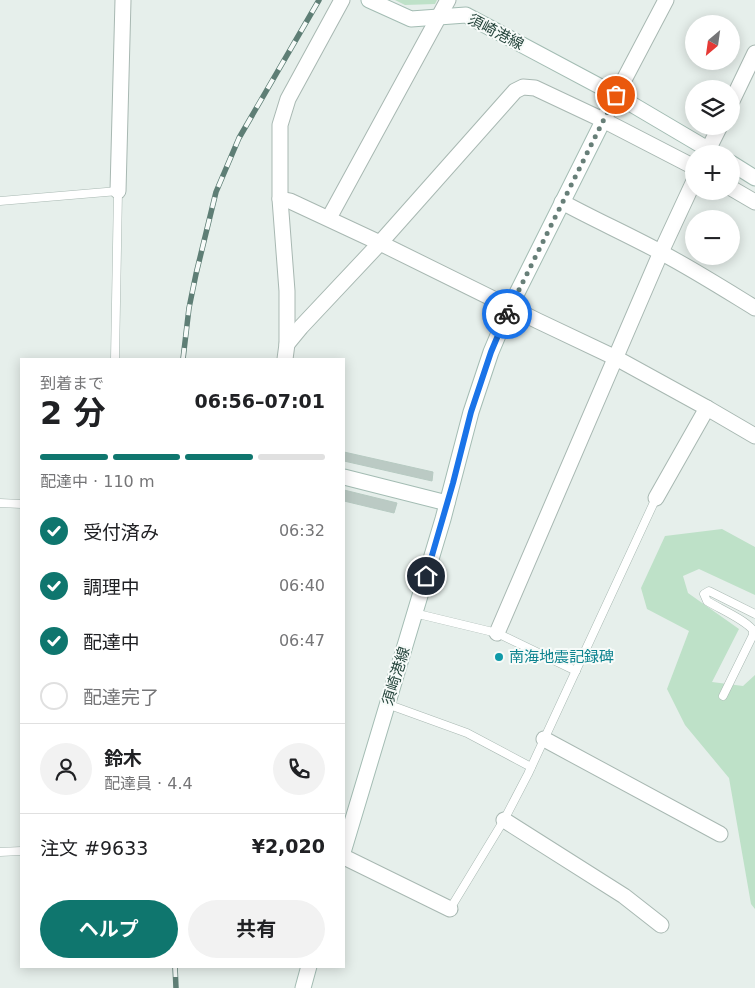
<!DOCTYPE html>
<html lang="ja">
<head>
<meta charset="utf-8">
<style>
	body { margin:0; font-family:"DejaVu Sans","Noto Sans JP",sans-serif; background:#f2f2f2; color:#202124; height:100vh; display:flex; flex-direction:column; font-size:19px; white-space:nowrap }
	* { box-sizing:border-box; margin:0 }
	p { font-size:16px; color:#757577 }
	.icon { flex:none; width:28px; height:28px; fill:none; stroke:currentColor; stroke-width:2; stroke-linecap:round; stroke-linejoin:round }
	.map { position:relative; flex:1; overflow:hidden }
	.drawer { position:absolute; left:20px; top:358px; width:325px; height:610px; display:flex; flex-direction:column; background:#fff; border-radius:0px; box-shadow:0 2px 12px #0003 }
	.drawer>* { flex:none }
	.needle { width:32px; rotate:209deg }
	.controls { position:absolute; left:685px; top:15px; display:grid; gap:10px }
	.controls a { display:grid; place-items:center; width:55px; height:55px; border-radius:50%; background:#fff; box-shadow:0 2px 12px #0003; font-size:25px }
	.pin { position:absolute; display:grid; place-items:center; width:42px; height:42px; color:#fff; margin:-21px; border:2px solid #fff; border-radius:50%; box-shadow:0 1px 5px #0007 }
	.courier { position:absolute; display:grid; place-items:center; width:50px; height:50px; margin:-25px; border:4px solid #1a73e8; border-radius:50%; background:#fff; color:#222; box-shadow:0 1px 6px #0007 }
	.head em { font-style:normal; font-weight:700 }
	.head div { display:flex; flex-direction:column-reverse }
	.head { display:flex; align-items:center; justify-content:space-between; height:85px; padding:0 20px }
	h1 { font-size:32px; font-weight:700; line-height:38px }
	.bar { display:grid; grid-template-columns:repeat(4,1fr); gap:8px 5px; align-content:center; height:60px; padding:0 20px }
	.bar i { height:6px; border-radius:4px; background:#e0e0e0 }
	.bar .active { background:#0f766e }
	.bar p { grid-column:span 4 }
	.line { display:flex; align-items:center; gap:12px; padding:0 20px; border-top:1px solid #e0e0e0 }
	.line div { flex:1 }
	.round { display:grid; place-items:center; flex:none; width:52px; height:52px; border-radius:26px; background:#f2f2f2 }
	ol { padding:0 20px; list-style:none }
	li { display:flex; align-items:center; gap:15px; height:55px }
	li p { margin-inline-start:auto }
	li .icon { padding:5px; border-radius:50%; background:#0f766e; color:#fff; stroke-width:4 }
	li:last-child { color:#757577 }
	li i { width:28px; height:28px; border:2px solid #e0e0e0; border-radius:50% }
	.action { display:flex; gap:10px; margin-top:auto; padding:10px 20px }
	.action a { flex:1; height:58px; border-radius:30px; background:#0f766e; color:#fff; font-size:20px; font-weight:700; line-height:58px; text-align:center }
	.action a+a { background:#f2f2f2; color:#202124 }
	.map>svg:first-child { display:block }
	.green { fill:#bee1c8 }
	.building { fill:#bbcac4; stroke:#b7cac2 }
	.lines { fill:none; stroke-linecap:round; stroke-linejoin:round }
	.service-casing { stroke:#a8b8b2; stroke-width:9 }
	.minor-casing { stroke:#a8b8b2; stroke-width:17 }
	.tertiary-casing { stroke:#a8b8b2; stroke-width:17 }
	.secondary-casing { stroke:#a3bcb3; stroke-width:17 }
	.service { stroke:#fff; stroke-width:8 }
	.minor { stroke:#fff; stroke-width:15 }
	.tertiary { stroke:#fff; stroke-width:15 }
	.secondary { stroke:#fff; stroke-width:15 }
	.rail-casing { stroke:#5e7e75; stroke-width:5.5 }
	.rail { stroke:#f7fbf9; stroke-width:4; stroke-dasharray:11; stroke-linecap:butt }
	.done { stroke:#677f78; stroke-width:5; stroke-dasharray:0 9 }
	.route { stroke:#1a73e8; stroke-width:6 }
	.culture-dot { fill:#0f9aa8; stroke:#f7fbf9; stroke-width:2 }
	.labels { text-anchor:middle; stroke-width:4; stroke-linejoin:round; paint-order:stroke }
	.street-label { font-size:15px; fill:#23433a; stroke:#f7fbf9 }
	.culture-label { font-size:15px; fill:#0d838f; stroke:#f7fbf9; text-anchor:start }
</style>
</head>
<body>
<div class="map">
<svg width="755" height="988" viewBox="0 0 755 988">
	<rect width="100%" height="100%" fill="#e6efeb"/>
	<g class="green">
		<polygon points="395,0 437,0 435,4 405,5"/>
		<polygon points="722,529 755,547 755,595 699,569 683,576 688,593 739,629 712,682 743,686 755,675 755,909 751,904 729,778 685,725 667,689 689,631 647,609 641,588 665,536"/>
	</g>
	<g class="building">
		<polygon points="344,452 433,472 432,481 344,461"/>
		<polygon points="344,490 397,503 394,513 344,501"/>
	</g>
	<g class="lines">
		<g class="service-casing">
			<g id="service">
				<polyline points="0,201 118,191 115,359"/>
				<polyline points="0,503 21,504"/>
				<polyline points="414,613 497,633 576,671"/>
				<path d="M723,696l30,-61v-5c-9,-11 -33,-21 -46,-29l-3,-7 5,-3 46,23"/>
				<polyline points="387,704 467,733 531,767"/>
				<polyline points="0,852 21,851"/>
				<polyline points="450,909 504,820 528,774 656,498"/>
			</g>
		</g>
		<g class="minor-casing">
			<g id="minor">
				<polyline points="731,103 755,53"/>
				<polyline points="706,154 720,126"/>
				<polyline points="731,188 755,202"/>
				<polyline points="118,191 123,0"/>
				<polyline points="280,199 290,201 380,243 538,321 616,358 707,408 755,436"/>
				<path d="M562,202c33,18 67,33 100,51 32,17 62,36 93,55"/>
				<polyline points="329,218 448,0"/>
				<polyline points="287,344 301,327 380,243 515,91 523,87 535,88 603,120 694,167"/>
				<polyline points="285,359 287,344 287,291 280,199 280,125 288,99 342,0"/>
				<polyline points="656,498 707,408"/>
				<polyline points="497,633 661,252 694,181"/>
				<polyline points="544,739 720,834"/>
				<polyline points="504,820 624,896 661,925"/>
				<polyline points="344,857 450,909"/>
			</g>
		</g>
		<g class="tertiary-casing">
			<polyline id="tertiary" points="616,95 666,0"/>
		</g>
		<g class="secondary-casing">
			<g id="secondary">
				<polyline points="369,0 411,19 466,15 616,95 716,154"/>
				<polyline points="731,163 755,178"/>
				<polyline points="344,477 447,503"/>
				<polyline points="344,849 443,519 471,412 491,352 510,307 616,95"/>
				<polyline points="303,988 309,966"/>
			</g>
		</g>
		<use href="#service" class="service"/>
		<use href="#minor" class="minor"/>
		<use href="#tertiary" class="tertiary"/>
		<use href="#secondary" class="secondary"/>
		<g class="rail-casing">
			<g id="rail">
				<polyline points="183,359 189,308 196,274 216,192 239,138 319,0"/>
				<polyline points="175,966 176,988"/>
			</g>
		</g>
		<use href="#rail" class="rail"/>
	</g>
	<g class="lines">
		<polyline class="done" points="507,314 616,95"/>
		<polyline class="route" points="426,576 453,483 471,412 491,352 507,314"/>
	</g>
	<circle class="culture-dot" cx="499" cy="657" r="5"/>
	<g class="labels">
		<g class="street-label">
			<text transform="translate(496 32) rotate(27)" y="5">須崎港線</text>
			<text transform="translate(396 676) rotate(-73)" y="5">須崎港線</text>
		</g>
		<g class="culture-label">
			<text x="509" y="662">南海地震記録碑</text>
		</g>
	</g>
</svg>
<div class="controls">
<a><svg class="needle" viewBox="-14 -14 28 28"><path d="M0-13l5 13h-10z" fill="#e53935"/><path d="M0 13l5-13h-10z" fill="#757577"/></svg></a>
<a><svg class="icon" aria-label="layers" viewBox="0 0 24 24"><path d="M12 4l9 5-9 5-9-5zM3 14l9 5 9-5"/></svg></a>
<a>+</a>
<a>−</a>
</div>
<div class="pin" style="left:616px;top:95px;background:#ea580c"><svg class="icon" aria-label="bag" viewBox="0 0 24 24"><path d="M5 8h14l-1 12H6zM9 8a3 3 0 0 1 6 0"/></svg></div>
<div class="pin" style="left:426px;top:576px;background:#1f2937"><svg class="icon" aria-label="home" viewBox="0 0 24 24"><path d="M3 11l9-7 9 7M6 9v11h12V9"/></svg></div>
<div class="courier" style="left:507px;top:314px"><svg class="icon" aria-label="bike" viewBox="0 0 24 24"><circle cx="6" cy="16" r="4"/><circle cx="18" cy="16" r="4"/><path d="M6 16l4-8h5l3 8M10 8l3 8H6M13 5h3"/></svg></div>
<section class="drawer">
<div class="head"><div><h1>2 分</h1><p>到着まで</p></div><em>06:56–07:01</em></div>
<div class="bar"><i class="active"></i><i class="active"></i><i class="active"></i><i></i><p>配達中 · 110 m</p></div>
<ol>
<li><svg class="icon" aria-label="check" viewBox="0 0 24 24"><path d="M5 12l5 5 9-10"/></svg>受付済み<p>06:32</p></li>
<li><svg class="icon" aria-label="check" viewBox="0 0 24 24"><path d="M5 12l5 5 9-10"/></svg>調理中<p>06:40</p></li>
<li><svg class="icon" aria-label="check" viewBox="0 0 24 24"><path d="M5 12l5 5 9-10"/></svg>配達中<p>06:47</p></li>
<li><i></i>配達完了</li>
</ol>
<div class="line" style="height:90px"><a class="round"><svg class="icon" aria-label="person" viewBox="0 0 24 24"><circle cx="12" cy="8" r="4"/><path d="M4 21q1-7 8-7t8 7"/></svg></a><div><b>鈴木</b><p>配達員 · 4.4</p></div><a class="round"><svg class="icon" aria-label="phone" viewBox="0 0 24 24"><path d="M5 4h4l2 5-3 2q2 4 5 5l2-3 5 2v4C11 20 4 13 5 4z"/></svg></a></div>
<div class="line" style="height:65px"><div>注文 #9633</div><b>¥2,020</b></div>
<div class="action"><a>ヘルプ</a><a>共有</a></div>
</section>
</div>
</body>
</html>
